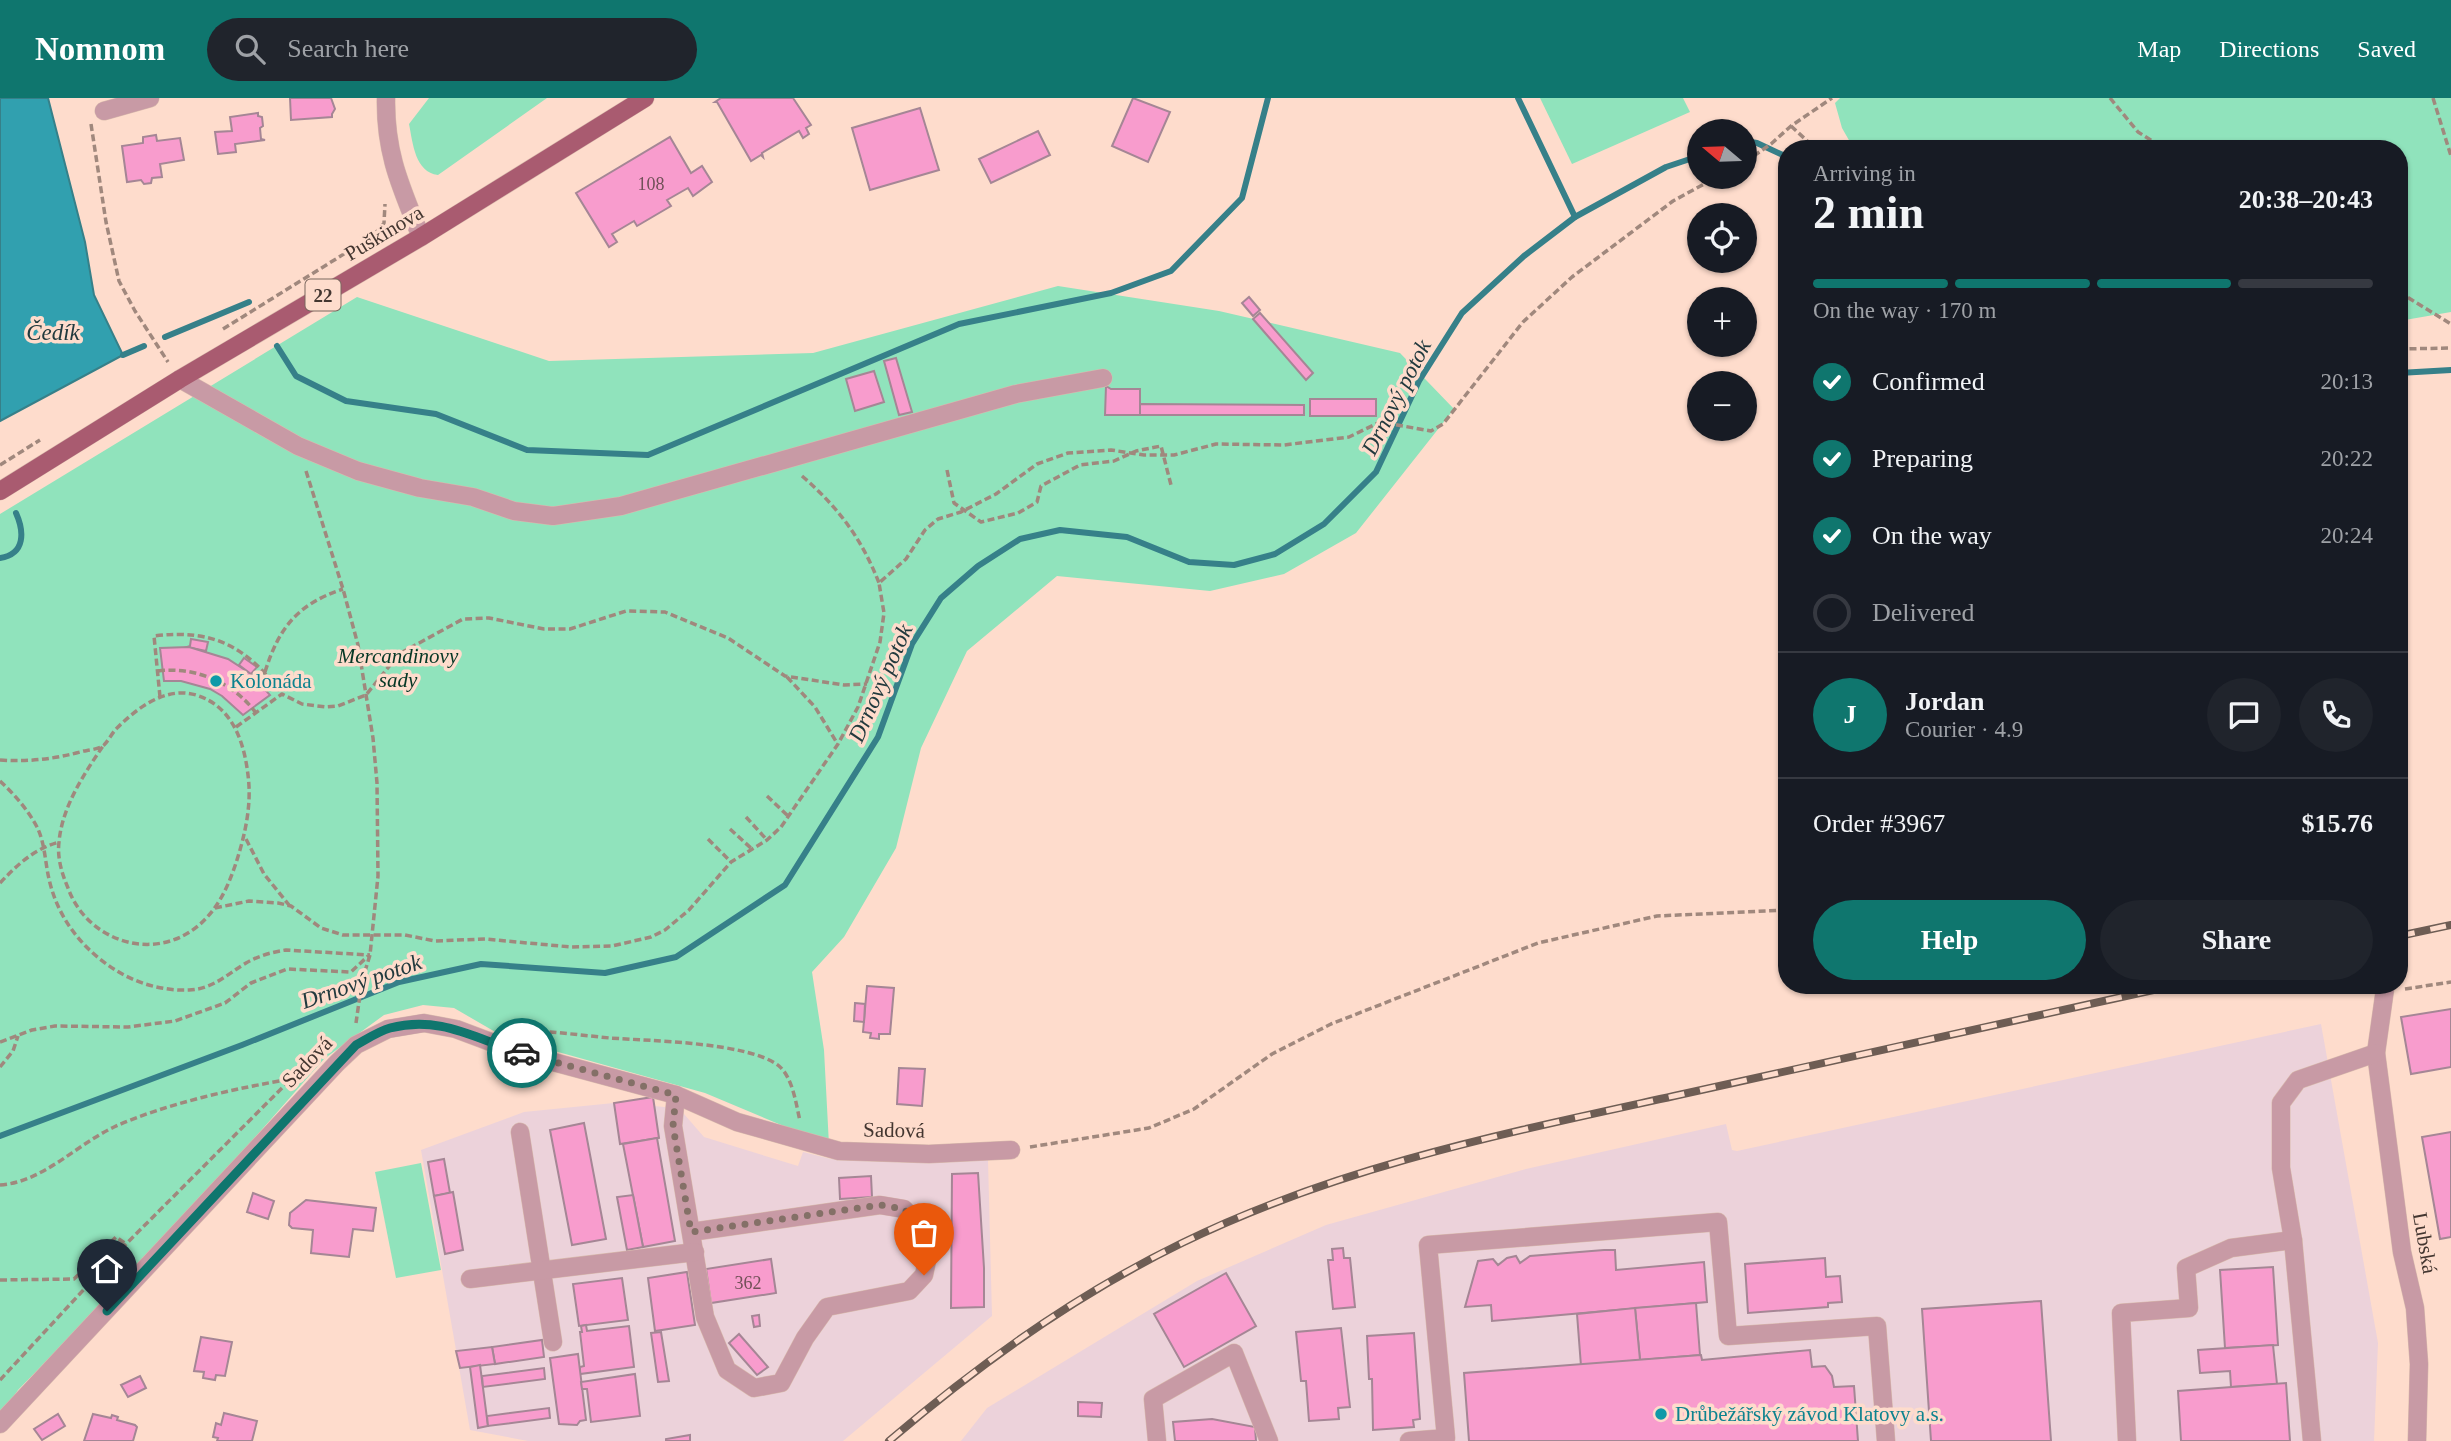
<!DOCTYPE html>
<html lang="en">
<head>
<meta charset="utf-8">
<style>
	body { margin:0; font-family:"Times New Roman",serif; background:#20242c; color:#f1f3f6; height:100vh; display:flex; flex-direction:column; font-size:26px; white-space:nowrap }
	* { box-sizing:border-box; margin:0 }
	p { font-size:23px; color:#9ea1a6 }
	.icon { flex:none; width:38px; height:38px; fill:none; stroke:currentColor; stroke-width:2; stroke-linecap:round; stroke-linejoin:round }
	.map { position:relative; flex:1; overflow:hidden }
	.panel { position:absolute; left:1778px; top:42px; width:630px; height:854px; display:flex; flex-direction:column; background:#171b24; border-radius:28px; box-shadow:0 2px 5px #0004 }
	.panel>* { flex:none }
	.needle { width:46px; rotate:289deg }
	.buttons { position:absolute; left:1687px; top:21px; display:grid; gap:14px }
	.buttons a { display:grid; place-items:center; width:70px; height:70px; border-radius:50%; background:#171b24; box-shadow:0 2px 5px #0004; font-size:35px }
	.pin { position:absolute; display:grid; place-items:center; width:60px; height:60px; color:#fff; margin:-72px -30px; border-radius:50% 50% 50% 0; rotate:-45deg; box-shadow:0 0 7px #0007 }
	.pin .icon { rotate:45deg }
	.courier { position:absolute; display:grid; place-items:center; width:70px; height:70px; margin:-35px; border:5px solid #0f766e; border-radius:50%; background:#fff; color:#222; box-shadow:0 2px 9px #0007 }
	.head em { font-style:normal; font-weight:800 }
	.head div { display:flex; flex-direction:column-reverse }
	.head { display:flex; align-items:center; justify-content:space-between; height:119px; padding:0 35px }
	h1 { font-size:46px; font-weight:800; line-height:52px }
	.bar { display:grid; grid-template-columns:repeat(4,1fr); gap:10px 7px; align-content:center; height:84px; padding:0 35px }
	.bar i { height:9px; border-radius:5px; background:#363941 }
	.bar .current { background:#0f766e }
	.bar p { grid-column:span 4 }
	.line { display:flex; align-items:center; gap:18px; padding:0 35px; border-top:2px solid #363941 }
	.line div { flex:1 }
	.round { display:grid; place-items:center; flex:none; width:74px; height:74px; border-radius:37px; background:#20242c }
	ol { padding:0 35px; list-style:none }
	li { display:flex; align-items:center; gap:21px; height:77px }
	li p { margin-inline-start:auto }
	li .icon { padding:7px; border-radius:50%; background:#0f766e; color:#fff; stroke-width:4 }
	li:last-child { color:#9ea1a6 }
	li i { width:38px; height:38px; border:4px solid #363941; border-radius:50% }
	.primary-button { display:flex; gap:14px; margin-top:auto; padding:14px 35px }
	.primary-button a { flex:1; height:80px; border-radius:42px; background:#0f766e; color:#fff; font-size:28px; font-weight:800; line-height:80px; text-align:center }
	.primary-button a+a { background:#20242c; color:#f1f3f6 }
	header { display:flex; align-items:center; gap:42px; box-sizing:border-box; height:98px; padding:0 35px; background:#0f766e; color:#fff }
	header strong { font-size:33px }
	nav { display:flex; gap:38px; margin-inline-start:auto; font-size:24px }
	.search { width:490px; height:63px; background:#20242c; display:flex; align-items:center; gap:18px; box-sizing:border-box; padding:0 24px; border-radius:38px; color:#9ea1a6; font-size:26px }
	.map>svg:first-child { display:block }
	.industrial { fill:#ecd2da }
	.green { fill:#90e3bc }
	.water { fill:#31a0af; stroke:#368089; stroke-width:2 }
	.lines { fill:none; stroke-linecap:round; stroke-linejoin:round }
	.stream { stroke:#368089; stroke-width:6 }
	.building { fill:#f89ccd; stroke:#a58695; stroke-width:2 }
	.minor-casing { stroke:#d9bbad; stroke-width:19 }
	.major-casing { stroke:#d9bbad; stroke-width:19 }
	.path { stroke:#a0887d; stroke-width:3.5; stroke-dasharray:7 3.5; stroke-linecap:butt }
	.minor { stroke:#c89aa5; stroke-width:18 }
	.major { stroke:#a95b70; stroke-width:18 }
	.rail-casing { stroke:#6e5d54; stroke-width:8 }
	.rail { stroke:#fedccc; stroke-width:5; stroke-dasharray:16; stroke-linecap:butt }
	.path-bridge { stroke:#a0887d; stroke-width:3.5; stroke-dasharray:7 3.5; stroke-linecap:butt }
	.done { stroke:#847067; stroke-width:7; stroke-dasharray:0 12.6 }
	.route { stroke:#0f766e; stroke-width:9 }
	.culture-dot { fill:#0f9aa8; stroke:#fedccc; stroke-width:2.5 }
	.labels { text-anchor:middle; stroke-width:7; stroke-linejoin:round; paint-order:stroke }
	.number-label { font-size:18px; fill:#705057 }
	.shield { fill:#fedccc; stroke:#7b685f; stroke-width:2 }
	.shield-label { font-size:19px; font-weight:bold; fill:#433630 }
	.street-label { font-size:21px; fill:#433630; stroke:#fedccc }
	.park-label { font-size:21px; font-style:italic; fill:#053725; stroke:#fedccc }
	.culture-label { font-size:21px; fill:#0d838f; stroke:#fedccc; text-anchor:start }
	.water-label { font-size:23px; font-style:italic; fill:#223a3e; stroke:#fedccc }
</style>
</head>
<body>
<header>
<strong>Nomnom</strong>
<div class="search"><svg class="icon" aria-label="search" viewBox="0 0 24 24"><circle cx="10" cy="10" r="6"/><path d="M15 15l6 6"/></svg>Search here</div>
<nav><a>Map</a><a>Directions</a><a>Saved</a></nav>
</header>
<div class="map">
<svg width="2451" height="1343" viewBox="0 0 2451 1343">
	<rect width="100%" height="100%" fill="#fedccc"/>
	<g class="industrial">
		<polygon points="2321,926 2378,1245 2374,1343 961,1343 987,1310 1197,1183 1326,1127 1526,1071 1726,1026 1732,1052 1737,1053"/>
		<polygon points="653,999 654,1008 684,1011 684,1016 704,1039 798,1068 803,1054 831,1061 988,1062 992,1218 843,1343 528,1343 470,1332 421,1052 524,1014 614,1005"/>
	</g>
	<g class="green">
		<path d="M429,0h118l-109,77c-23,-3 -25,-31 -29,-51z"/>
		<polygon points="1540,0 1683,0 1690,14 1572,66"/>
		<polygon points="1840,0 2451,0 2451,214 2399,223 2399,51 1854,51 1842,30 1835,5"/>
		<polygon points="1058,188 1219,213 1400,255 1454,311 1356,435 1284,476 1210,493 1057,478 967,553 921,650 896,750 844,839 812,874 824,952 829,1047 705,995 504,939 454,910 423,907 384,917 324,961 162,1145 18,1292 9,1306 0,1314 0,416 357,199 549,263 813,255"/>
		<polygon points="421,1065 441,1172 396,1180 375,1074"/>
	</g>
	<polygon class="water" points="0,0 48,0 85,144 94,197 123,257 0,323"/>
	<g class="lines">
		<g class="stream">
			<polyline points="1518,0 1575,119"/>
			<polyline points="1745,43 1757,45 1787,59"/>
			<polyline points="165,239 249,204"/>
			<polyline points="277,248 296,278 346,303 436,316 527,352 648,357 959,226 1111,195 1171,173 1242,100 1268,0"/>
			<polyline points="123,257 144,248"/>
			<polyline points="2399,275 2451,272"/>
			<path d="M0,460c26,-4 24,-27 16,-45"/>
			<polyline points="0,1038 242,947 399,884 481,866 605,875 676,859 785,787 878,639 912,546 941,500 978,468 1020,441 1060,432 1127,439 1189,464 1234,467 1275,456 1324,426 1376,374 1419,283 1462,215 1524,158 1575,119 1666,69 1699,58"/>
		</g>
	</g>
	<g class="building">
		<polygon points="290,0 331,0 335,11 332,16 332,19 291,22"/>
		<polygon points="721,0 793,0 811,27 806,30 809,36 803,40 799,33 762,55 763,59 761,57 751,63 717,4 715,4"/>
		<polygon points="1133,0 1170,14 1148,64 1112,48"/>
		<polygon points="920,10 939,72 870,92 852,30"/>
		<polygon points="258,15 258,18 262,19 263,28 260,30 261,41 265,42 235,46 236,54 218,56 215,34 232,33 230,19"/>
		<polygon points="1038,33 1050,57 991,85 979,61"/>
		<polygon points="156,37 157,43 180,40 184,62 160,66 162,79 152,80 151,85 144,86 141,82 127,84 122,48 143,45 143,39"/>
		<polygon points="670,39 691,75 702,68 712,84 693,98 688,90 667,102 671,108 637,128 634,123 612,136 617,144 609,149 576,95"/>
		<polygon points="1249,199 1260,212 1253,218 1242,205"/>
		<polygon points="1260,215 1313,275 1306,282 1253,221"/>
		<polygon points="896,260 912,314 899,317 884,263"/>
		<polygon points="874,273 884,304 855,313 846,281"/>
		<polygon points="1106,288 1111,291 1140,291 1140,317 1105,317"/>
		<rect x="1310" y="301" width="66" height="17"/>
		<polygon points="1140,306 1304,307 1304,317 1140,317"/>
		<polygon points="191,541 208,544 206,553 187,549 190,548"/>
		<polygon points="189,549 228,561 251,576 270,597 243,617 222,598 210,591 181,583 164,583 160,550"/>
		<polygon points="244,560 257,569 251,576 239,567"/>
		<polygon points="867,888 894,890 890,936 879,936 879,941 870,940 871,935 863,934"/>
		<polygon points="855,905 865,906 864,924 854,923"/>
		<polygon points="2451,911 2451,969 2411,976 2401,919"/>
		<polygon points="899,970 925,971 922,1008 897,1006"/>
		<polygon points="653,999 659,1040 620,1046 614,1005"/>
		<polygon points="584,1025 606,1141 572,1147 550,1032"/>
		<polygon points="2451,1034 2451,1139 2440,1141 2422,1039"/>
		<polygon points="657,1040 675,1143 643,1149 623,1046"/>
		<polygon points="444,1061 450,1095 434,1098 428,1064"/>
		<polygon points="978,1075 984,1170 984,1209 951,1210 952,1076"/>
		<polygon points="871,1078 872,1099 840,1101 839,1080"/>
		<polygon points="453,1094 463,1152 445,1156 434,1098"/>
		<polygon points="253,1095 274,1103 268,1121 247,1114"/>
		<polygon points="633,1097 643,1149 627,1152 617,1099"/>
		<polygon points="306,1102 376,1110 373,1133 353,1131 349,1159 311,1155 313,1132 292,1130 289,1127 290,1115"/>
		<polygon points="1343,1150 1344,1160 1350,1160 1355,1209 1333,1211 1328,1162 1333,1162 1332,1151"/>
		<polygon points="1604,1152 1615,1152 1616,1172 1704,1164 1707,1204 1492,1223 1491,1207 1465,1209 1478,1163 1493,1161 1498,1167 1507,1160 1516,1158 1520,1165 1530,1158"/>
		<polygon points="1825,1160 1826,1179 1840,1178 1842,1204 1828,1205 1828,1209 1748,1215 1745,1166"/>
		<polygon points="771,1161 776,1195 711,1205 706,1171"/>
		<polygon points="2273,1169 2278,1247 2225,1250 2220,1172"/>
		<polygon points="687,1174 695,1227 655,1233 648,1180"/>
		<polygon points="1226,1175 1256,1228 1184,1269 1154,1216"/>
		<polygon points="622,1180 628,1222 579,1228 573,1186"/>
		<polygon points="2041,1203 2051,1343 1931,1343 1922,1211"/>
		<polygon points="1696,1205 1700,1257 1640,1262 1635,1210"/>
		<polygon points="1635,1210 1640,1262 1581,1268 1577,1216"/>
		<polygon points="759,1217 760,1228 754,1229 752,1218"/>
		<polygon points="586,1227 587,1233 629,1228 634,1269 580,1276 580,1269 584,1268 580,1234 582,1234 581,1228"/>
		<polygon points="1341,1230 1350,1309 1338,1310 1339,1321 1309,1323 1306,1283 1301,1283 1296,1234"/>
		<polygon points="661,1234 669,1283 658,1284 651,1235"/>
		<polygon points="1414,1235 1420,1321 1413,1322 1414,1329 1373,1332 1372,1281 1369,1281 1367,1238"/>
		<polygon points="739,1236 768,1269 757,1277 729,1245"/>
		<polygon points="201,1239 232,1244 225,1278 216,1277 215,1282 203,1280 204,1274 194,1273"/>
		<polygon points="542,1242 544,1259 495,1266 492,1249"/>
		<polygon points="2273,1247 2277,1286 2231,1289 2230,1273 2200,1275 2198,1252"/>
		<polygon points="492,1249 495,1266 460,1270 456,1253"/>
		<polygon points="1810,1252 1812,1269 1825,1268 1832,1278 1834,1289 1854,1288 1858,1343 1469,1343 1464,1275 1701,1257 1702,1262"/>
		<polygon points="578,1256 586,1322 580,1323 577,1327 559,1326 550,1260"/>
		<polygon points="480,1267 488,1328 478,1330 470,1269"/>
		<polygon points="544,1270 545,1281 483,1289 482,1278"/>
		<polygon points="635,1276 640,1318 591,1324 587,1291 582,1291 581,1284"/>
		<polygon points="140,1278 146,1290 128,1299 121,1287"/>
		<polygon points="2286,1285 2290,1343 2181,1343 2178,1293"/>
		<polygon points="1078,1304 1102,1305 1101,1319 1078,1318"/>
		<polygon points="549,1310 550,1320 488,1328 487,1318"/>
		<polygon points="224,1315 257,1323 252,1343 217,1343 218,1340 213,1339 216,1325 221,1327"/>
		<polygon points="58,1316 65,1328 42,1342 34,1331"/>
		<polygon points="93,1316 111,1320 112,1317 118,1319 117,1322 135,1327 137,1329 133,1343 84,1343"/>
		<polygon points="1212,1321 1255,1329 1256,1343 1175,1343 1173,1324"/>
		<polygon points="690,1337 690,1343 666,1343 666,1341"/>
	</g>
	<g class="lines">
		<g class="minor-casing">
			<g id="minor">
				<path d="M386,0c-1,56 15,89 35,139"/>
				<polyline points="104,13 150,0"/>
				<polyline points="180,281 298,348 358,373 420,390 473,399 514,413 553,418 621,408 1016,296 1103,280"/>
				<polyline points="2383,887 2385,891 2376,955 2402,1154 2415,1210 2419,1266 2417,1343"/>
				<polyline points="676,997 673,1028 705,1219 727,1272 754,1290 781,1285 805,1240 827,1209 909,1193 924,1177 929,1153 919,1128 904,1111 880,1107 691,1134"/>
				<polyline points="520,1034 553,1244"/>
				<polyline points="470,1181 695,1154"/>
				<polyline points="0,1326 337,965 356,947 388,931 424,925 456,931 520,955 676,997 737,1024 839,1053 929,1056 1011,1052"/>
				<polyline points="1157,1343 1153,1301 1234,1255 1269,1343"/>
				<polyline points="1409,1343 1446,1340 1428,1147 1718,1124 1728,1238 1877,1228 1886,1343"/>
				<polyline points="2127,1343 2121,1215 2189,1210 2186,1170 2231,1150 2293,1142"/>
				<polyline points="2312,1343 2293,1142 2281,1070 2281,1005 2298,982 2376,955"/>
			</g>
		</g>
		<g class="major-casing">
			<polyline id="major" points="0,393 180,281 421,139 645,0"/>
		</g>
		<g class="path">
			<polyline points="2110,0 2138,34 2165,51"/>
			<polyline points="2433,0 2451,58"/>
			<polyline points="91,26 106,124 119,183 135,213 168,264"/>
			<polyline points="1791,28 1816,51"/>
			<polyline points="1745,64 1771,46 1791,28 1832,0"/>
			<polyline points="2399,194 2451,226"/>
			<polyline points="223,231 373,138 384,125 385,106"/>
			<polyline points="2399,251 2451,250"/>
			<polyline points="0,367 40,342"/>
			<polyline points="306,373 343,491 358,547 373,640 377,685 378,778 370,857 362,883 356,925"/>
			<path d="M802,378c36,31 60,63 77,107"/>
			<path d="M158,573c37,-5 76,12 98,42"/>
			<path d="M265,574c14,-45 33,-68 78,-83"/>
			<polyline points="787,579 815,609 837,645"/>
			<path d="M160,599l-6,-61c60,-7 92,10 128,58"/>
			<polyline points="236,629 282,596 302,606 326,609 338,608 366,597 399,556 463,521 489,520 544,531 570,531 626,513 665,514 728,540 785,578 844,587 867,586"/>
			<path d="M0,662c29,2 55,-1 84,-9 6,-1 15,-2 20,-6 5,-5 8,-12 13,-17 20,-20 49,-42 79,-33 36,11 48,46 52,80 4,30 -3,60 -12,88 -8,24 -18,46 -38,63 -45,37 -111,15 -130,-38 -6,-14 -11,-30 -9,-46 3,-35 25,-68 44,-96"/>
			<path d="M0,683c14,13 28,29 37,46 8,16 8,35 12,52 9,40 34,71 68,92 21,13 47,20 72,19 24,-1 37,-15 57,-27 12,-7 26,-11 40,-13l84,5"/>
			<polyline points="767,698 788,718"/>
			<polyline points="746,719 767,742"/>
			<polyline points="730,731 752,751"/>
			<polyline points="246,741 264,776 289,807"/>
			<polyline points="708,741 731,764"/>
			<path d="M0,785c17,-18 34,-34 59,-41"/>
			<polyline points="215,810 249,803 278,805 291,808 321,830 343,837 405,837 435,843 485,841 571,849 612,848 651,839 665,832 689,812 731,764 767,742 781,729 838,646 858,609 880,544 884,515 879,485 906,461 925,432 938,421 961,414 996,396 1037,366 1068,355 1111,352 1144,357 1174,357 1216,346 1284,347 1349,339 1380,324 1431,333 1443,326 1523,224 1572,179 1673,103 1717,79"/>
			<polyline points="2405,891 2451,884"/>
			<path d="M518,932c31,1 61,5 92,8 40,3 139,4 169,28 14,12 17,38 21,55"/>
			<polyline points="0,944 32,932 55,928 128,929 175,923 225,905 251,885 287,871 351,874 368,858"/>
			<polyline points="0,969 13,953 18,938"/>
			<polyline points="1030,1049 1149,1030 1194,1011 1272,956 1331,926 1538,845 1657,818 1787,812"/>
			<path d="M0,1087c43,-3 76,-40 114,-58 50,-23 123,-39 177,-48"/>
			<polyline points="0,1182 74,1181 116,1139 126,1146"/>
			<polyline points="0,1282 126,1146 308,964"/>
		</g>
		<use href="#minor" class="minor"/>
		<use href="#major" class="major"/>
		<g class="rail-casing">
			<g id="rail">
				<polyline points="2399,838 2451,827"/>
				<path d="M889,1343c90,-77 186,-146 293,-198 155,-76 324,-110 492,-147 167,-37 334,-74 502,-111"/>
			</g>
		</g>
		<use href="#rail" class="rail"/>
		<polyline class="path-bridge" points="947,372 954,405 981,424 1018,415 1037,404 1041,388 1080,367 1114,363 1136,353 1161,348 1171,387"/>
	</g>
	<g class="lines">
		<polyline class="done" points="522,955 676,997 673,1028 691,1134 880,1107 904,1111 919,1128 929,1153 924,1177"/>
		<path class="route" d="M107,1213l249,-266c11,-6 23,-14 34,-17 51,-13 85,11 132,25"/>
	</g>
	<g class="culture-dot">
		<circle cx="216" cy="583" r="7"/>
		<circle cx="1661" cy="1316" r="7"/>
	</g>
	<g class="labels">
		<g class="number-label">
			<text x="651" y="92">108</text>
			<text x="748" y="1191">362</text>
		</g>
		<rect class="shield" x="305.5" y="181.5" width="35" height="31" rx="5"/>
		<g class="shield-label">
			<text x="323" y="204">22</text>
		</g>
		<g class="street-label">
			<text transform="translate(384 135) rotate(-31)" y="7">Puškinova</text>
			<text transform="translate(307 964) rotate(-46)" y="7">Sadová</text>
			<text transform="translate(894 1032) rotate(1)" y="7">Sadová</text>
			<text transform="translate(2425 1145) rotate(80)" y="7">Lubská</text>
		</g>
		<g class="park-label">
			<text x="398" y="565">Mercandinovy<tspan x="398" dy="24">sady</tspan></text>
		</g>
		<g class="culture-label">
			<text x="230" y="590">Kolonáda</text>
			<text x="1675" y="1323">Drůbežářský závod Klatovy a.s.</text>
		</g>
		<g class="water-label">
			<text x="53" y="242">Čedík</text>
			<text transform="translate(1396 299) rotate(-63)" y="8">Drnový potok</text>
			<text transform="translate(880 585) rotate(-66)" y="8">Drnový potok</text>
			<text transform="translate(361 883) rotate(-19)" y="8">Drnový potok</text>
		</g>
	</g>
</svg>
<div class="buttons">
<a><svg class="needle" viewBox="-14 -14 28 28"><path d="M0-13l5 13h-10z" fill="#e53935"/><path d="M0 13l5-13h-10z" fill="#9ea1a6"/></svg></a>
<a><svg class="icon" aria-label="locate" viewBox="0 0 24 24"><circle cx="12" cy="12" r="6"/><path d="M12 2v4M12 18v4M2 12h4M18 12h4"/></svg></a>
<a>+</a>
<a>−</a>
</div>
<div class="pin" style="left:924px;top:1177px;background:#ea580c"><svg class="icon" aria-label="bag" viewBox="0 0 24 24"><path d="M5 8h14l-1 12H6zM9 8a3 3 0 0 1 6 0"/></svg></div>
<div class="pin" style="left:107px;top:1213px;background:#1f2937"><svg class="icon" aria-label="home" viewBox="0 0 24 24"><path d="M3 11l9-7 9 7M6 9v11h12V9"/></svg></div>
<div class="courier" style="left:522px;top:955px"><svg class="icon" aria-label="car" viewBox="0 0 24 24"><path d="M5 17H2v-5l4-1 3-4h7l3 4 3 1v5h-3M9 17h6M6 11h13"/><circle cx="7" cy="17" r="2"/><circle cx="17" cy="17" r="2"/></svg></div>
<section class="panel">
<div class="head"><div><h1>2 min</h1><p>Arriving in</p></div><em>20:38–20:43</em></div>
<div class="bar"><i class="current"></i><i class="current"></i><i class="current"></i><i></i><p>On the way · 170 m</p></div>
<ol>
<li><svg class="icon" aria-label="check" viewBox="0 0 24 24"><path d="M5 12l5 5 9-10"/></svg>Confirmed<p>20:13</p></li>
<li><svg class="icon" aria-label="check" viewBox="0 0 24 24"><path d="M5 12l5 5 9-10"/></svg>Preparing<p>20:22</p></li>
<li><svg class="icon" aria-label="check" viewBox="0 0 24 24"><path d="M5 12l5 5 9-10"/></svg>On the way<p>20:24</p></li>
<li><i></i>Delivered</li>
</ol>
<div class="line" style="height:126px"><b class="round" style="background:#0f766e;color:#fff">J</b><div><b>Jordan</b><p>Courier · 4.9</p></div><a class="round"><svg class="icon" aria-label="chat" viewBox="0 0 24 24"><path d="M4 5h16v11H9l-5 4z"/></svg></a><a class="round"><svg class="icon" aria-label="phone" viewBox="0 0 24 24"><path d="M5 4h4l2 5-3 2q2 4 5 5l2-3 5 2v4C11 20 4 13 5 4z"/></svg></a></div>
<div class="line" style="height:91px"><div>Order #3967</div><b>$15.76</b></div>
<div class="primary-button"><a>Help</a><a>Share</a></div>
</section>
</div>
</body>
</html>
